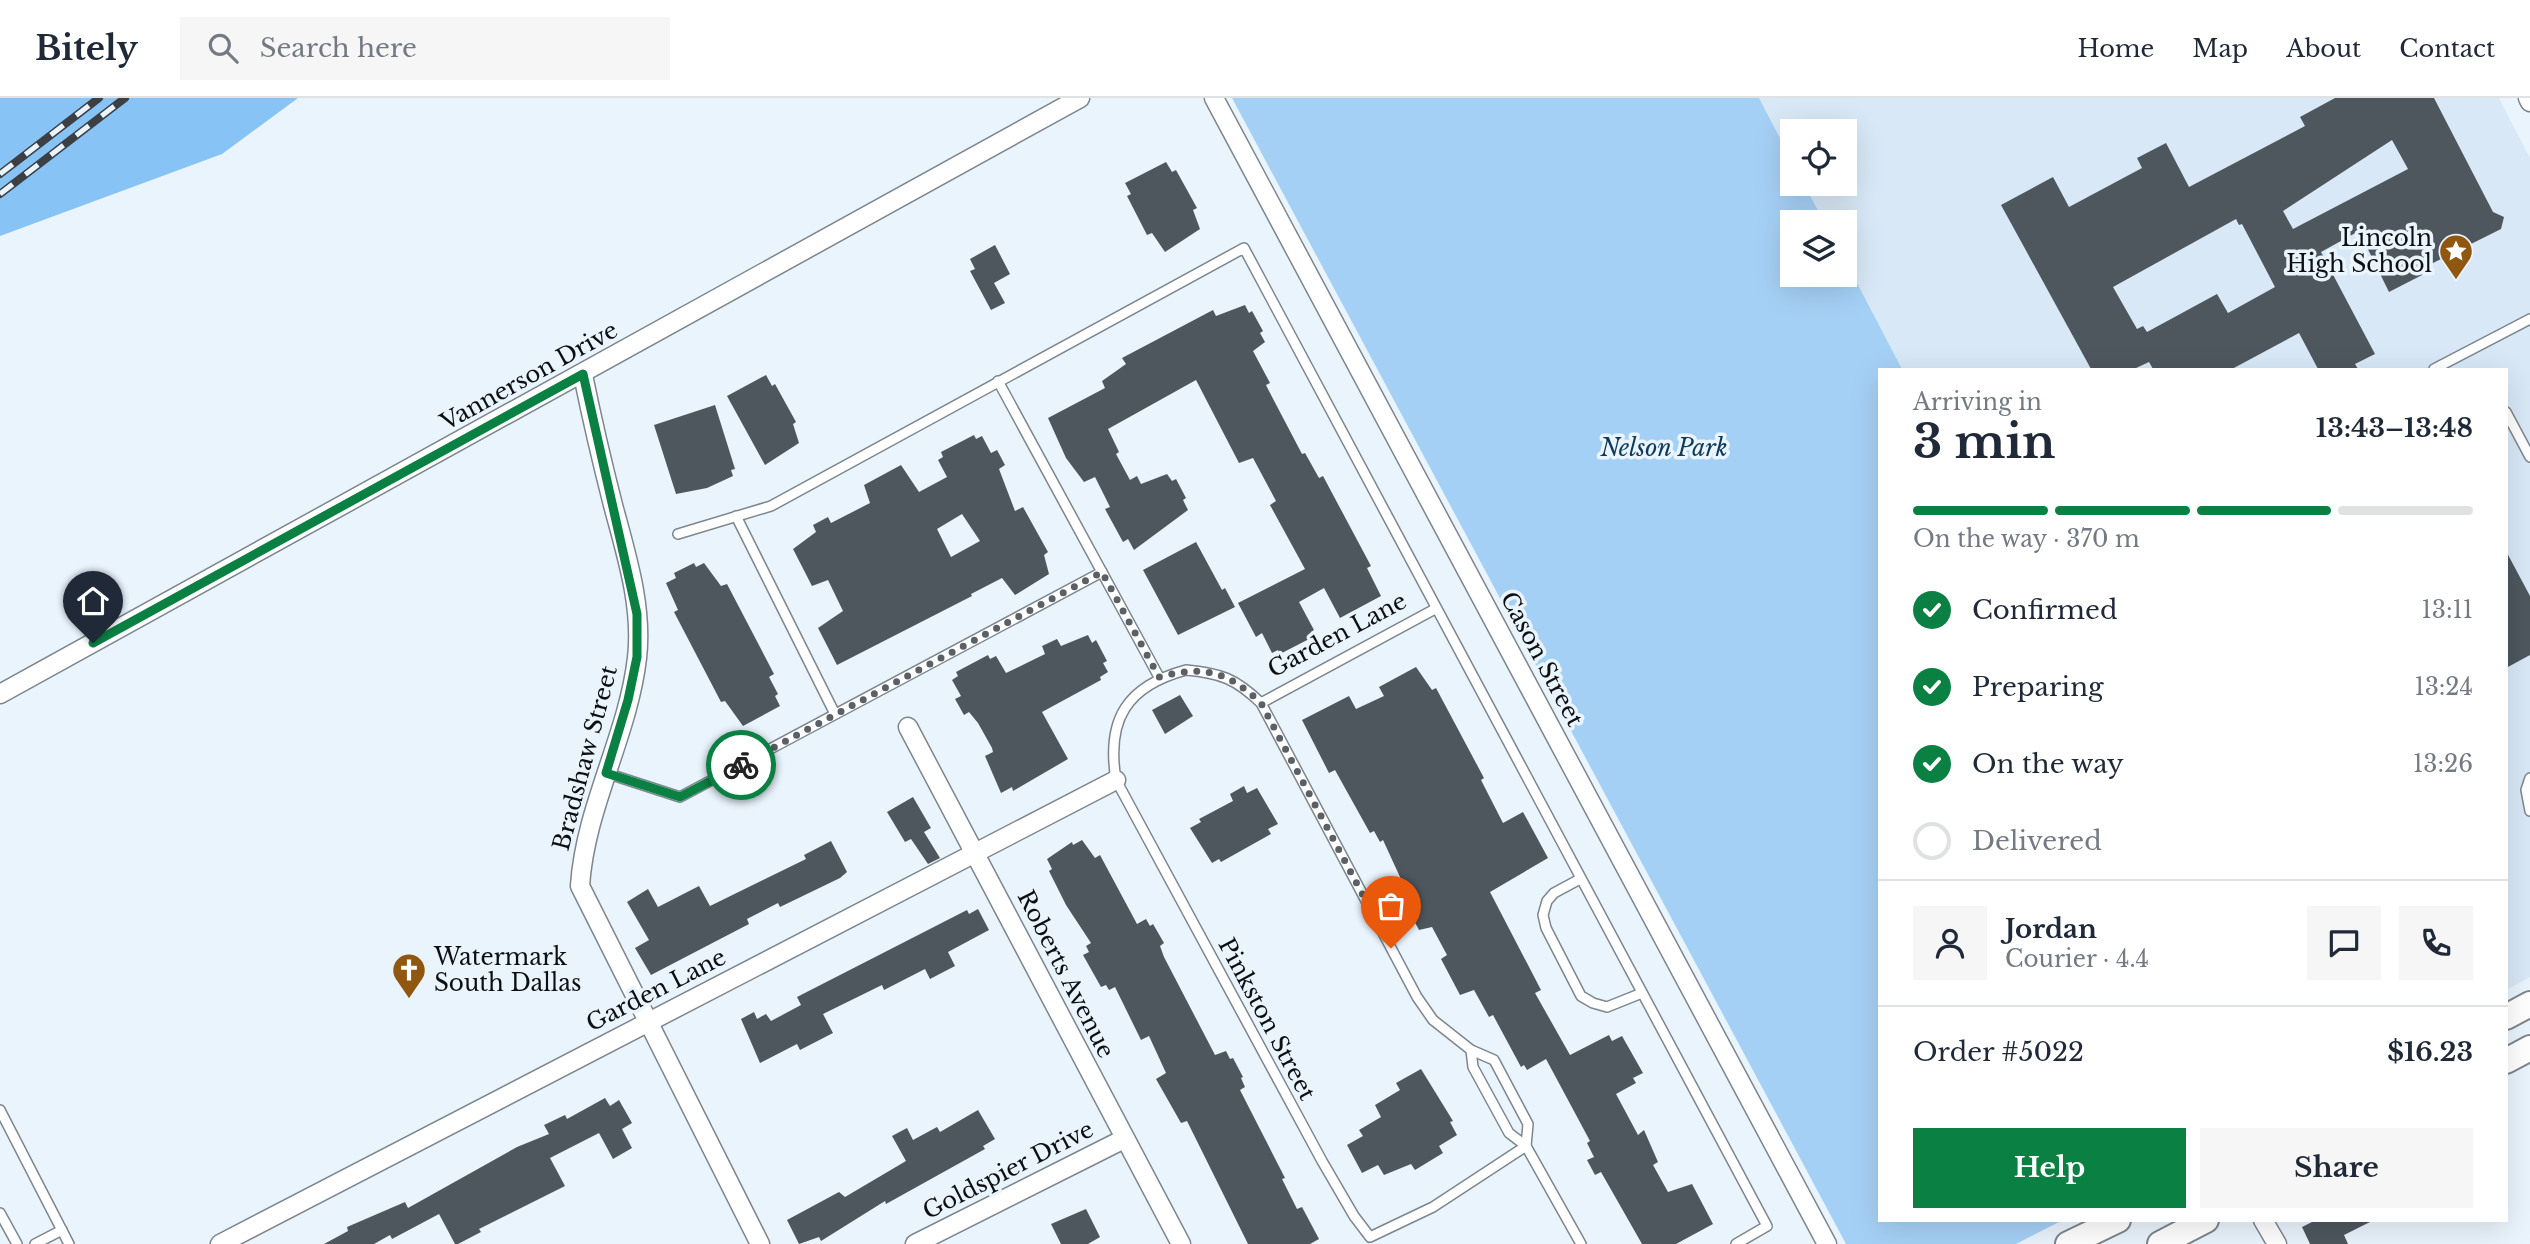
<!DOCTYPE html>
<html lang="en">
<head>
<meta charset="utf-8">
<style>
	body { margin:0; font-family:"Libre Baskerville",serif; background:#f6f6f7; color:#1f2937; height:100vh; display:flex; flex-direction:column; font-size:26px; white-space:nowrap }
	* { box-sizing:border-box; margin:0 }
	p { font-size:23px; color:#747a83 }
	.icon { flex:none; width:38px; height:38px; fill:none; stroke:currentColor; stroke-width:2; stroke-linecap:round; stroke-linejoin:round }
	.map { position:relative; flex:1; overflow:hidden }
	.panel { position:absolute; left:1878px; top:270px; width:630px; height:854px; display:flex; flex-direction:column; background:#fff; border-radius:0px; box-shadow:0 7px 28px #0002 }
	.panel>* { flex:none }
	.buttons { position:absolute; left:1780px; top:21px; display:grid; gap:14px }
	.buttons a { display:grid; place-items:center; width:77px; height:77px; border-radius:0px; background:#fff; box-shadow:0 7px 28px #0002; font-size:35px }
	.pin { position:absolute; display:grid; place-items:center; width:60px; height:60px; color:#fff; margin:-72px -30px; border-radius:50% 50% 50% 0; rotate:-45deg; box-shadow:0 0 7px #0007 }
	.pin .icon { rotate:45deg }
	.courier { position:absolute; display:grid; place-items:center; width:70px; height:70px; margin:-35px; border:5px solid #0b8043; border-radius:50%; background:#fff; color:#222; box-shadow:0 2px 9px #0007 }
	.head em { font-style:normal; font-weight:800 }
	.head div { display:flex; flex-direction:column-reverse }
	.head { display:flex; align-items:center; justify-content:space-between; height:119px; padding:0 35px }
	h1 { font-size:46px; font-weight:800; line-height:52px }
	.bar { display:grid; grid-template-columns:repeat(4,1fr); gap:10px 7px; align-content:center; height:84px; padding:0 35px }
	.bar i { height:9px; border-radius:5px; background:#e0e1e3 }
	.bar .selected { background:#0b8043 }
	.bar p { grid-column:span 4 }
	.line { display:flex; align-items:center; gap:18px; padding:0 35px; border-top:2px solid #e0e1e3 }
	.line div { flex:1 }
	.round { display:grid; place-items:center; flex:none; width:74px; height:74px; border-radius:0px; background:#f6f6f7 }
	ol { padding:0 35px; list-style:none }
	li { display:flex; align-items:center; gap:21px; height:77px }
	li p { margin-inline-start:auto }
	li .icon { padding:7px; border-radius:50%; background:#0b8043; color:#fff; stroke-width:4 }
	li:last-child { color:#747a83 }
	li i { width:38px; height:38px; border:4px solid #e0e1e3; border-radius:50% }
	.button { display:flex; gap:14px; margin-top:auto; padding:14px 35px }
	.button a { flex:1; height:80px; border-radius:0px; background:#0b8043; color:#fff; font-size:28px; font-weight:800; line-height:80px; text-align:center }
	.button a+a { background:#f6f6f7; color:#1f2937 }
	header { display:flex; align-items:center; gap:42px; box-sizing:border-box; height:98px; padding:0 35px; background:#fff; border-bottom:2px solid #e0e1e3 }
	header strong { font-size:33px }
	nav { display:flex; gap:38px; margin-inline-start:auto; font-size:24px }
	.search { width:490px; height:63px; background:#f6f6f7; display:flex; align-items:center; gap:18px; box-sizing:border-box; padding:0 24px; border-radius:0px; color:#747a83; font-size:26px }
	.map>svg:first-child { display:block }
	.built { fill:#d8e8f6 }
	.green { fill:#a5d0f5 }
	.forest { fill:#88c3f6 }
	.building { fill:#4e575e; fill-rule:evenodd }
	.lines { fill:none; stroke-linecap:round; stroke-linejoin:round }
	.service-casing { stroke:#7d868e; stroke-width:12 }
	.minor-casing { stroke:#7d868e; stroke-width:21 }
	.secondary-casing { stroke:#7d868e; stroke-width:28 }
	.service { stroke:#fff; stroke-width:9 }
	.minor { stroke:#fff; stroke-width:18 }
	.secondary { stroke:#fff; stroke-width:24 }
	.rail-casing { stroke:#3c4045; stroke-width:8 }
	.rail { stroke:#eaf4fd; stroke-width:5; stroke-dasharray:16; stroke-linecap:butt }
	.done { stroke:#5a6065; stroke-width:7; stroke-dasharray:0 12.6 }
	.route { stroke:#0b8043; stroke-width:9 }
	.labels { text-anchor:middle; stroke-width:7; stroke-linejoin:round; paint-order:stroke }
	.poi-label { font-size:23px; fill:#0d1013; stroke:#eaf4fd; text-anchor:end }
	.street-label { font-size:23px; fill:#0d1013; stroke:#eaf4fd }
	.park-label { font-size:23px; font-style:italic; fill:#0d3a5b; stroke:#eaf4fd }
</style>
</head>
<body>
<header>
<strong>Bitely</strong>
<div class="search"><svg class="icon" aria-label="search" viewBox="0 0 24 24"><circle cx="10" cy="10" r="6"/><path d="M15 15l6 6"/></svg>Search here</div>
<nav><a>Home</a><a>Map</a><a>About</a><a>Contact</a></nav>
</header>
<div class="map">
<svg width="2530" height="1146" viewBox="0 0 2530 1146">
	<rect width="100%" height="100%" fill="#eaf4fd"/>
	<polygon class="built" points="1759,0 2499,0 2530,60 2530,879 2506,892 2506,271 1902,271 1845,162 1844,124 1824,124 1804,86 1844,86 1844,33 1792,33 1792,63"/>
	<polygon class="green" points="1232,0 1759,0 1792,63 1792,86 1804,86 1824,124 1792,124 1792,177 1844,177 1845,162 1902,271 1880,271 1880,1122 2063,1122 2016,1146 1846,1146"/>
	<polygon class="forest" points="0,0 298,0 222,56 0,138"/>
	<g class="building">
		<path d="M2335,0h99l59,114 11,5 -3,12 -78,39 3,5 -37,19 -30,-61 -38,21 54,102 -20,10 3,5h-40l-19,-36 -67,36h-79l-4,-7 -15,7h-43l-90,-164 52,-28 16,30 73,-39 -5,-10 29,-15 23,44 116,-61 -5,-9zM2392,42l16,29 -115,60 -10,-18zM2236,121l3,6 3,-1 33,63 -47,26 -11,-19 -70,38 -4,-6 -6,3 -24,-42z"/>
		<polygon points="1166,64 1172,74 1176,72 1197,110 1193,112 1200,131 1165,154 1152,135 1147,137 1127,98 1131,96 1125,85"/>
		<polygon points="995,147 1010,176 994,185 1005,205 991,212 970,173 975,171 970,161"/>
		<polygon points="1245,207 1249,215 1252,213 1263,233 1260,235 1265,244 1253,253 1270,285 1266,287 1269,293 1302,356 1305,355 1319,380 1323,378 1371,468 1367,470 1381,498 1340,520 1324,490 1299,504 1314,532 1311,534 1313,539 1280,556 1278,552 1272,555 1262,535 1256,539 1238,505 1305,471 1270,407 1276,403 1253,360 1239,365 1196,282 1108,331 1119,354 1116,356 1130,382 1137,378 1141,386 1167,376 1172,383 1176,381 1186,400 1183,402 1188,412 1134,452 1128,441 1123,444 1105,411 1110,409 1095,379 1084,384 1066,360 1048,320 1105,290 1102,283 1126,266 1122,260 1213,212 1216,218"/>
		<polygon points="766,277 772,288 775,286 796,324 793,326 799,345 765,367 727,298"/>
		<polygon points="715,307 735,371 731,372 733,378 707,390 676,396 654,327"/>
		<path d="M974,337l2,4 6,-3 9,17 6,-3 8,15 -6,4 16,42 8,-4 25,45 -4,3 5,19 -34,21 -13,-17 -31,16 1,2 -135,69 -19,-37 25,-17 -15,-31 -16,6 -19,-37 23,-17 -3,-7 15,-8 3,6 39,-20 -6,-18 37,-20 18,27 28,-15 -9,-17 5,-3 -2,-5zM962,416l18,27 -29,16 -14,-28z"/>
		<polygon points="1196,444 1222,492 1225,490 1235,509 1178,537 1143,472"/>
		<polygon points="2506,453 2530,498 2530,557 2506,570"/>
		<polygon points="694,465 696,469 704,465 721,488 727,486 774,576 769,579 778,596 775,598 780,608 743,628 725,603 721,604 674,514 678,512 666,485 676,480 674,475"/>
		<polygon points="1088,537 1092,545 1096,542 1107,563 1103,565 1108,574 1100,579 1101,582 1042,614 1068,661 1013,693 1012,689 1001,695 985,658 993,654 992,650 978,625 969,614 964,617 955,601 961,598 952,582 958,578 956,574 988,557 990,561 996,558 1006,575 1045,556 1042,548 1057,541 1061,548"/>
		<polygon points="1416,569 1432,592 1436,590 1484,680 1481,682 1503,725 1523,714 1548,760 1490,794 1541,892 1535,895 1570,957 1609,937 1612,943 1622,938 1643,975 1633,980 1636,985 1616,996 1638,1037 1644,1032 1658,1064 1653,1067 1668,1094 1692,1086 1713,1126 1676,1146 1642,1146 1601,1074 1595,1077 1587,1062 1594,1059 1587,1045 1590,1043 1546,961 1527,972 1524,967 1521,969 1493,917 1489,919 1474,892 1460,897 1441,861 1447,857 1432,829 1419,832 1412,819 1417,816 1383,742 1380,744 1374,733 1370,735 1335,672 1329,675 1302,622 1349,598 1356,611 1384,598 1379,589"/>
		<polygon points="1180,597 1193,618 1165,636 1152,612"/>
		<polygon points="1244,688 1247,695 1257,690 1278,726 1268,731 1271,736 1221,764 1219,761 1212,765 1190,730 1201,724 1199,721 1233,703 1230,696"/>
		<polygon points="913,699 931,730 924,734 940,760 928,766 911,741 905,744 887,714"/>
		<polygon points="1082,742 1095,760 1100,757 1137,826 1146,821 1150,828 1153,826 1164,845 1160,848 1164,859 1215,957 1226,953 1230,961 1233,960 1243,979 1241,980 1245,989 1240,992 1285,1080 1282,1081 1297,1111 1302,1109 1319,1141 1310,1146 1248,1146 1187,1023 1181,1025 1156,981 1166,975 1149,938 1141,942 1115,889 1109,892 1106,887 1101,889 1083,857 1089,854 1086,848 1091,845 1066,807 1049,773 1052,771 1047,761 1072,744 1073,747"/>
		<polygon points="831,743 847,774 840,780 780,809 778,805 747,821 749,826 651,877 635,850 649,842 627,804 648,791 658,809 699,788 710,808 806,761 804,757"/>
		<polygon points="978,811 989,832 948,854 955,868 930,881 925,871 884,892 882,887 823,916 833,935 800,952 797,946 760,965 741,921 754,914 757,921 766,916 771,923 801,907 797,899 967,812 969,816"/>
		<polygon points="1421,971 1453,1023 1450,1024 1457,1037 1439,1048 1443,1055 1415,1072 1411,1066 1384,1077 1378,1067 1362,1075 1347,1047 1363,1038 1359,1032 1381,1019 1375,1007 1400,992 1396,985"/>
		<polygon points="605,1000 610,1008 619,1002 632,1025 622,1031 632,1050 613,1061 599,1035 550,1060 565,1088 479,1131 481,1134 458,1146 455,1146 439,1116 392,1141 390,1137 374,1146 324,1146 348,1133 347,1129 405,1104 408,1110 517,1049 549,1036 544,1027 565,1017 567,1021"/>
		<polygon points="978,1012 995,1041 983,1048 985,1051 886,1106 885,1103 821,1143 819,1139 799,1146 787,1122 839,1094 845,1099 906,1063 892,1038 907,1030 913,1042 937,1029 940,1034"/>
		<polygon points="1086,1111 1100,1139 1088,1146 1061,1146 1051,1126"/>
		<polygon points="2316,1122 2374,1122 2344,1137 2348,1146 2310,1146 2302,1129"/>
	</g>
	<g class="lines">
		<g class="service-casing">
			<g id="service">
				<polyline points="2434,271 2530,221"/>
				<polyline points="998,283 1159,579"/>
				<polyline points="2506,314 2530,359"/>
				<polyline points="736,418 835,616"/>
				<polyline points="678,436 771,408 1244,150 1767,1128 1736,1146"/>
				<path d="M1186,572c35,3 50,9 75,33l156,294 16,23 38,30 23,10 34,64 -2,22 -93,61 -63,30 -16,-21 -32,-55 -206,-381c-10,-61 11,-94 70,-110z"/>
				<polyline points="1261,605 1435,511"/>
				<polyline points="606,675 680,699 1102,474"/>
				<polyline points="2530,680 2526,692 2530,713"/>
				<polyline points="1580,781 1554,795 1547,803 1543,817 1546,830 1581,898 1593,905 1607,909 1642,895"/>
				<polyline points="1471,952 1473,969 1509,1035 1526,1048 1581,1146"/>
				<polyline points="0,1012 69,1146"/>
				<polyline points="0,1115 17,1146"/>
				<polyline points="35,1146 62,1132"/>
			</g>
		</g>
		<g class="minor-casing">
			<g id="minor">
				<polyline points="1214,0 1827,1146"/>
				<polyline points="2528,0 2530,4"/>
				<path d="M583,277c9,44 19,87 30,130 13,49 30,101 24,153 -9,78 -52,149 -57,228l180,358"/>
				<polyline points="0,596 1080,0"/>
				<polyline points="908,629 1181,1146"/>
				<polyline points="2263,1122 2277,1146"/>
				<polyline points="220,1146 1116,682"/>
				<polyline points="915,1146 1124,1041"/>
			</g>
		</g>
		<g class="secondary-casing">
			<g id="secondary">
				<polyline points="2506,919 2530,906"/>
				<polyline points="2506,963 2530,950"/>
				<polyline points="2068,1146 2118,1122"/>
				<polyline points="2160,1146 2206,1122"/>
			</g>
		</g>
		<use href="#service" class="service"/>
		<use href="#minor" class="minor"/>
		<use href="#secondary" class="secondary"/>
		<g class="rail-casing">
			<g id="rail">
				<polyline points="0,76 99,0"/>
				<polyline points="0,96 125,0"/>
			</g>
		</g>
		<use href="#rail" class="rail"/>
	</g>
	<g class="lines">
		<path class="done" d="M741,667l361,-193 57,105c45,-12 68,-6 102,26l130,245"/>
		<polyline class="route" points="93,545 583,276 637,516 637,559 628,602 606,675 680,699 741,667"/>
	</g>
	<defs>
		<g id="sight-pin" transform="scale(1.75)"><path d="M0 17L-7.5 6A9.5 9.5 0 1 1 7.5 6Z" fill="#905710" stroke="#eaf4fd"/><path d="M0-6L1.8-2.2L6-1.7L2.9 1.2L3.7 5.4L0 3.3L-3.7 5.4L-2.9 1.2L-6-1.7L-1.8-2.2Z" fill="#fff"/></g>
		<g id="church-pin" transform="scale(1.75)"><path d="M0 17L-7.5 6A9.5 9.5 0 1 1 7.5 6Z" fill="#905710" stroke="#eaf4fd"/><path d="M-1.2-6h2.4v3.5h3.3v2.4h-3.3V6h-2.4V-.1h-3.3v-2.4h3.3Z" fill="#fff"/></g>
	</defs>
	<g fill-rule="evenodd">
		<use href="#sight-pin" x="2456" y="153"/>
		<use href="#church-pin" x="409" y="872"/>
	</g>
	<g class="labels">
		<g class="poi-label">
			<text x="2432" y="148">Lincoln<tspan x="2432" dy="26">High School</tspan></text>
			<text x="434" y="867" text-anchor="start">Watermark<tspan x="434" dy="26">South Dallas</tspan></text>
		</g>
		<g class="street-label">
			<text transform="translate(529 278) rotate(-29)" y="8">Vannerson Drive</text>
			<text transform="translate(1337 537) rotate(-28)" y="8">Garden Lane</text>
			<text transform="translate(1542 561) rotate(62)" y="8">Cason Street</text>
			<text transform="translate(585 660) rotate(-75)" y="8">Bradshaw Street</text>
			<text transform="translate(1066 876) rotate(63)" y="8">Roberts Avenue</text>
			<text transform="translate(656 892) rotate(-27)" y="8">Garden Lane</text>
			<text transform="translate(1267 921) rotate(62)" y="8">Pinkston Street</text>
			<text transform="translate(1008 1072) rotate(-27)" y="8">Goldspier Drive</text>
		</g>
		<g class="park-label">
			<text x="1664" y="358">Nelson Park</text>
		</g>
	</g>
</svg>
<div class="buttons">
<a><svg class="icon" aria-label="locate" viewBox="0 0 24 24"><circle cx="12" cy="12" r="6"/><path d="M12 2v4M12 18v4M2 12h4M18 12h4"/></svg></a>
<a><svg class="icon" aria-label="layers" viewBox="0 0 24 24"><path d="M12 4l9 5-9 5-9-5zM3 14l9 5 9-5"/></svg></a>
</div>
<div class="pin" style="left:1391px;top:850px;background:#ea580c"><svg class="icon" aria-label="bag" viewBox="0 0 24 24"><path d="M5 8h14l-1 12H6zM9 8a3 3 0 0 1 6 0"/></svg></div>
<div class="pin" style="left:93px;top:545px;background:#1f2937"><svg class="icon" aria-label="home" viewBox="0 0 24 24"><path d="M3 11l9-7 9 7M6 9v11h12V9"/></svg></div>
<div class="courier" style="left:741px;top:667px"><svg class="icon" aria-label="bike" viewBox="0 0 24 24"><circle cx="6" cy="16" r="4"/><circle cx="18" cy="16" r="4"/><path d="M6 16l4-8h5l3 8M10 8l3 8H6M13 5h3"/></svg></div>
<section class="panel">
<div class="head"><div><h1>3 min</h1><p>Arriving in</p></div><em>13:43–13:48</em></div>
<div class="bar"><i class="selected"></i><i class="selected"></i><i class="selected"></i><i></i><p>On the way · 370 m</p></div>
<ol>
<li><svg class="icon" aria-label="check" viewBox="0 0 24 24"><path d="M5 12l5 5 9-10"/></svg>Confirmed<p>13:11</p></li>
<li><svg class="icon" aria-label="check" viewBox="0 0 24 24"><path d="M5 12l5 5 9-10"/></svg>Preparing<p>13:24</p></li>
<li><svg class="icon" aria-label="check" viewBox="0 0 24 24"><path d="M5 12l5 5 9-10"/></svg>On the way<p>13:26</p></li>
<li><i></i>Delivered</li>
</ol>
<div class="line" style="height:126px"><a class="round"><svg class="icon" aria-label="person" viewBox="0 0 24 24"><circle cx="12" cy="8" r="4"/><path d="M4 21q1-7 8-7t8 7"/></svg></a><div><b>Jordan</b><p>Courier · 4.4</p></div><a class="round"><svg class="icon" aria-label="chat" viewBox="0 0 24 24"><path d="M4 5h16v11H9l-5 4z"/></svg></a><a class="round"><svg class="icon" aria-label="phone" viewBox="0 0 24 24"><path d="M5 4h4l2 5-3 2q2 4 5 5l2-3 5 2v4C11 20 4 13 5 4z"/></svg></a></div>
<div class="line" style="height:91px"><div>Order #5022</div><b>$16.23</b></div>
<div class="button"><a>Help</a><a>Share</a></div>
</section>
</div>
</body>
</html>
